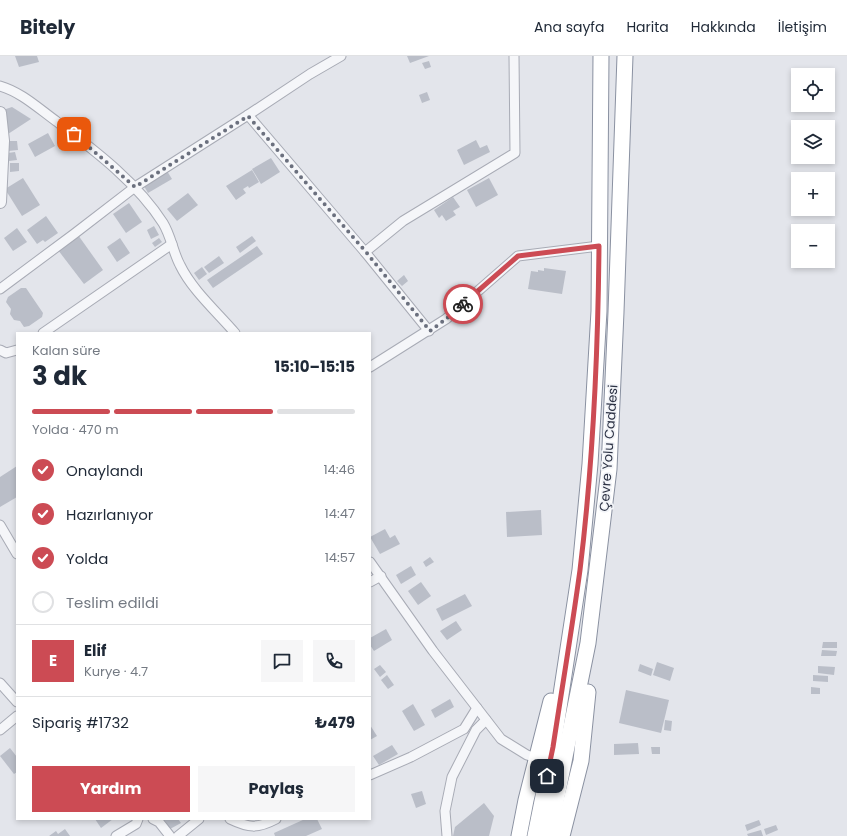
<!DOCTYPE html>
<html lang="tr">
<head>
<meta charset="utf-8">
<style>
	body { margin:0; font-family:Poppins,sans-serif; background:#f6f6f7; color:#1f2937; height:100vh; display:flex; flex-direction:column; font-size:15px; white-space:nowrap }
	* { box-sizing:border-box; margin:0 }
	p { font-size:13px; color:#747a83 }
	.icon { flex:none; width:22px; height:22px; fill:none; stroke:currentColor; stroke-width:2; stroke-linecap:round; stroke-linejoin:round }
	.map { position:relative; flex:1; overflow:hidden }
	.panel { position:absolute; left:16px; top:276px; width:355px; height:488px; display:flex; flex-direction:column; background:#fff; border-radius:0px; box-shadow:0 2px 6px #0003 }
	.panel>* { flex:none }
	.buttons { position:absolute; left:791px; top:12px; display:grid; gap:8px }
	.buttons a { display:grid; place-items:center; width:44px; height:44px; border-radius:0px; background:#fff; box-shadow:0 2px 6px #0003; font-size:20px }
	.pin { position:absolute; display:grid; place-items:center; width:34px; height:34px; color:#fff; margin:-17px; border-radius:8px; box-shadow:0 2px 6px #0006 }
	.courier { position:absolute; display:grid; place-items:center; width:40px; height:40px; margin:-20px; border:3px solid #cc4b54; border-radius:50%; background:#fff; color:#222; box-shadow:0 1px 5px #0007 }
	.summary em { font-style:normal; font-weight:700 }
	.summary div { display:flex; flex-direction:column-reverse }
	.summary { display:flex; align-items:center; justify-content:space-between; height:68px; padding:0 16px }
	h1 { font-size:26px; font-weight:700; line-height:30px }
	.bar { display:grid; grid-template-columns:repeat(4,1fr); gap:6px 4px; align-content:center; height:48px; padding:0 16px }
	.bar i { height:5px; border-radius:3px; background:#e0e1e3 }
	.bar .current { background:#cc4b54 }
	.bar p { grid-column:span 4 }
	.line { display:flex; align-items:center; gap:10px; padding:0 16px; border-top:1px solid #e0e1e3 }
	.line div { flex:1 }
	.round { display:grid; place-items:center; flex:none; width:42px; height:42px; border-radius:0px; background:#f6f6f7 }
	ol { padding:0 16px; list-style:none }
	li { display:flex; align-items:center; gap:12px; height:44px }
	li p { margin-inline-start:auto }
	li .icon { padding:4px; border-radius:50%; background:#cc4b54; color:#fff; stroke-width:4 }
	li:last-child { color:#747a83 }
	li i { width:22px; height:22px; border:2px solid #e0e1e3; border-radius:50% }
	.cta { display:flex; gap:8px; margin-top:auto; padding:8px 16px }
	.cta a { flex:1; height:46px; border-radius:0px; background:#cc4b54; color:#fff; font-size:16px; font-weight:700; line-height:46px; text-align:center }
	.cta a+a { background:#f6f6f7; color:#1f2937 }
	header { display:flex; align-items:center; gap:24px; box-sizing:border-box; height:56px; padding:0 20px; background:#fff; border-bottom:1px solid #e0e1e3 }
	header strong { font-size:19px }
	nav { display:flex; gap:22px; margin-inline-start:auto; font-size:14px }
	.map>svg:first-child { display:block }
	.building { fill:#babec8 }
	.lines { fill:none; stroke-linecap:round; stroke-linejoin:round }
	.minor-casing { stroke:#a8abb5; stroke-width:11 }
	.tertiary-casing { stroke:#a8abb5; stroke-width:14 }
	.trunk-casing { stroke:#8a91a1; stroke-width:17 }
	.minor { stroke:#f5f6f9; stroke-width:9 }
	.tertiary { stroke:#f5f6f9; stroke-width:12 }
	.trunk { stroke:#fff; stroke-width:15 }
	.done { stroke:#6b707e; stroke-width:4; stroke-dasharray:0 7.2 }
	.route { stroke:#cc4b54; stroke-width:5 }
	.labels { text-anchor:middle; stroke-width:3.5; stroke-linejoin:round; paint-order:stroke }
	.street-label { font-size:13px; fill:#2b3143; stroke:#f2f4f8 }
</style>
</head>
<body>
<header>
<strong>Bitely</strong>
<nav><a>Ana sayfa</a><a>Harita</a><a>Hakkında</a><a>İletişim</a></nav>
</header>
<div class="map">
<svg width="847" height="780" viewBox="0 0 847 780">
	<rect width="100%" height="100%" fill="#e3e5eb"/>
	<g class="building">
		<polygon points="15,0 37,0 39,6 19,11"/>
		<polygon points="407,0 429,0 410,7"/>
		<polygon points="429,5 431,11 425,13 422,7"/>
		<polygon points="427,36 430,44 422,47 419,39"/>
		<polygon points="12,51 31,63 8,78 6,53"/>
		<polygon points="48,77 55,90 35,101 28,88"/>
		<polygon points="476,84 480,92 487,89 490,96 464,109 457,94"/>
		<polygon points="7,85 17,85 18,94 8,95"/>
		<polygon points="15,96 17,104 9,105 8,97"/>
		<polygon points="271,102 280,116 261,128 252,113"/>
		<polygon points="10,107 19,107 19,115 10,116"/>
		<polygon points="252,114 259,126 249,132 248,130 243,133 246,137 236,144 226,130"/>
		<polygon points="167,115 172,123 148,137 144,130"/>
		<polygon points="23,122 40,149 22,160 5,133"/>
		<polygon points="489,122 498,139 476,151 467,134"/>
		<polygon points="188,137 198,149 177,165 167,153"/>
		<polygon points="453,141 460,151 453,155 456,159 446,165 442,159 439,162 434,154"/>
		<polygon points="129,147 142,166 126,177 113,158"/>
		<polygon points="46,160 58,177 45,186 43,184 37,188 27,174"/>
		<polygon points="154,170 159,179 151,183 147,174"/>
		<polygon points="17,172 27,186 13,195 4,182"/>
		<polygon points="78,179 103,214 84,228 58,194"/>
		<polygon points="252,180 256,185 240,197 236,191"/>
		<polygon points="120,182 130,197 117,206 107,191"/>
		<polygon points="159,182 162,186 155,191 152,187"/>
		<polygon points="257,190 263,198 213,232 207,224"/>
		<polygon points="219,200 224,207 209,217 204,211"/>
		<polygon points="202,211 207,218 199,224 194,217"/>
		<polygon points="544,212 566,215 562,238 528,233 531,215 538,216 538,214 544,215"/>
		<polygon points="404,219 408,225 402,230 397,225"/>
		<polygon points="21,232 26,232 43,257 42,261 29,270 24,271 20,265 14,264 10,258 11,253 6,246 8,241"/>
		<polygon points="17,410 17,441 0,451 0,421"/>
		<polygon points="541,454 542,479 507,481 506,456"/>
		<polygon points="385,473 390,482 395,479 400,488 380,498 370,481"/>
		<polygon points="430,501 434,506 426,511 423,506"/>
		<polygon points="411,510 416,519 401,528 396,519"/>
		<polygon points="421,526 431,540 418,549 408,535"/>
		<polygon points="465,538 472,550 442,565 436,553"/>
		<polygon points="456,565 462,574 447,584 440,575"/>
		<polygon points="386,573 392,584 374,595 370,589 370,582"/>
		<polygon points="823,586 837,586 837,592 822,592"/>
		<polygon points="822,594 837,595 836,600 821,600"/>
		<polygon points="657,606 674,612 670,625 653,619"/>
		<polygon points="640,608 653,613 651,620 638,615"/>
		<polygon points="380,609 386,616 380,621 374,613"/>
		<polygon points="818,610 835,611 834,619 818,617"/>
		<polygon points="387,619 394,629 388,633 381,624"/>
		<polygon points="813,619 828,620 828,626 813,625"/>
		<polygon points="811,631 820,632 820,638 811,638"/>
		<polygon points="626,634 669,644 661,677 619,667"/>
		<polygon points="450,643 454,651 435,662 431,654"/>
		<polygon points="413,648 425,669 414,675 402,655"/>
		<polygon points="665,664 672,665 671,675 664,674"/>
		<polygon points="370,669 377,680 370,684"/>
		<polygon points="638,687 639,698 614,699 614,688"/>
		<polygon points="392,689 398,698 379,709 373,700"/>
		<polygon points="651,691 660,691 660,698 652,698"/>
		<polygon points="10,692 17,701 17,716 14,718 0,700"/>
		<polygon points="422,735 426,748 416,752 411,738"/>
		<polygon points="484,747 494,760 489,780 453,780 455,771"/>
		<polygon points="95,763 113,763 101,772"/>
		<polygon points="164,763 178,763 181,767 170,773"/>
		<polygon points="305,763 317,763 322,773 306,780 275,780 274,777"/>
		<polygon points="759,764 761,769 747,775 745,769"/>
		<polygon points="776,769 778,774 766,779 764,773"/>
		<polygon points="65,773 70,780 49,780 56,775 58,778"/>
		<polygon points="761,774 763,780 748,780 747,778"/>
	</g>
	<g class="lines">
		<g class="minor-casing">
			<g id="minor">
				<path d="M0,30c21,6 38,22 56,35 38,29 81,61 107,102 8,13 10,29 17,42 12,25 37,47 55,68"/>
				<polyline points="248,59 365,196 429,275"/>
				<polyline points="365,196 403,165 515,97 514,0"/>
				<polyline points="0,233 74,178 135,131 248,59 310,18 341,0"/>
				<polyline points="43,277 172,188"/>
				<polyline points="0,294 6,297 17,294"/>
				<polyline points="370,311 446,263 518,200 599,190"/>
				<polyline points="0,469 17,498"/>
				<polyline points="370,506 433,595 501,683 527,699 537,702"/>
				<polyline points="370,526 381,520"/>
				<polyline points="0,627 17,646"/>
				<polyline points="0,674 17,660"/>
				<polyline points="370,719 411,701 464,673 477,652"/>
				<polyline points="153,763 159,766 170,780"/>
				<path d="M230,763c19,9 27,10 46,0"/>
				<polyline points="116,780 136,768 138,763"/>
				<polyline points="178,780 199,763"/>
				<polyline points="447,780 445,755 452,721 476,674 486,664"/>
			</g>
		</g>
		<g class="tertiary-casing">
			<polyline id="tertiary" points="0,57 3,85 0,146"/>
		</g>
		<g class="trunk-casing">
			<g id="trunk">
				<polyline points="519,780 526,744 551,645"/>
				<polyline points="535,780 553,691 580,514 590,408 599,255 601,0"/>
				<polyline points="549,780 588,587 609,413 616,256 625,0"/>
				<polyline points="562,780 581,705 588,636"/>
			</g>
		</g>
		<use href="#minor" class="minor"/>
		<use href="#tertiary" class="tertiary"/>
		<use href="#trunk" class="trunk"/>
	</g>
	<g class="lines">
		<polyline class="done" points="74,78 135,131 248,60 366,196 430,275 446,263 463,248"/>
		<path class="route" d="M463,248l55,-48 81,-10c-1,107 -6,218 -19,324 -8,59 -18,118 -27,177l-6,29"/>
	</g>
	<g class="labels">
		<g class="street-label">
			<text transform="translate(608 392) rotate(-86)" y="5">Çevre Yolu Caddesi</text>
		</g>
	</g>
</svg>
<div class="buttons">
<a><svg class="icon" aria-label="locate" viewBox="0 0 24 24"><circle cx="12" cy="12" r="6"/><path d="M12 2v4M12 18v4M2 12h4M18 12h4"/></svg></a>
<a><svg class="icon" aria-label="layers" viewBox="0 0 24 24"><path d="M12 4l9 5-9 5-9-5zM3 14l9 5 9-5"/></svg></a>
<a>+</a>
<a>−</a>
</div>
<div class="pin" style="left:74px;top:78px;background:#ea580c"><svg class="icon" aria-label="bag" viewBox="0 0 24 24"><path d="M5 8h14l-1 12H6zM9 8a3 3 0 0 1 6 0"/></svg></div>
<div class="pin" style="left:547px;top:720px;background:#1f2937"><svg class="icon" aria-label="home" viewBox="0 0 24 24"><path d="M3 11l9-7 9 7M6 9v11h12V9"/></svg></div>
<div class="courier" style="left:463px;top:248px"><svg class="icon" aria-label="bike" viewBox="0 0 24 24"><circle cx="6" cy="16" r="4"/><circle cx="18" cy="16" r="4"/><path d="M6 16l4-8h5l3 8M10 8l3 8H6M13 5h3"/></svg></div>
<section class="panel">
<div class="summary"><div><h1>3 dk</h1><p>Kalan süre</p></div><em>15:10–15:15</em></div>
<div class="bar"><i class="current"></i><i class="current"></i><i class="current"></i><i></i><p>Yolda · 470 m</p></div>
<ol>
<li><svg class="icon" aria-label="check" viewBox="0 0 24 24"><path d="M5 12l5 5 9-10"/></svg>Onaylandı<p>14:46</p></li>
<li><svg class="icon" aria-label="check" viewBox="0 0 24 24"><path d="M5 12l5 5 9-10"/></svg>Hazırlanıyor<p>14:47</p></li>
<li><svg class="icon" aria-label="check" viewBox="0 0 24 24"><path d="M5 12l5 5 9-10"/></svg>Yolda<p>14:57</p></li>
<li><i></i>Teslim edildi</li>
</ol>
<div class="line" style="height:72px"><b class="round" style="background:#cc4b54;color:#fff">E</b><div><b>Elif</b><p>Kurye · 4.7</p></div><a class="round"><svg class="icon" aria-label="chat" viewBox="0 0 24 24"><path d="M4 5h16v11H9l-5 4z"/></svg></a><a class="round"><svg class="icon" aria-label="phone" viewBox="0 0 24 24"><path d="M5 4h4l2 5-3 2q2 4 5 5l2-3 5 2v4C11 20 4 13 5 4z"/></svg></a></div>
<div class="line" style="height:52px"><div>Sipariş #1732</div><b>₺479</b></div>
<div class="cta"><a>Yardım</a><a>Paylaş</a></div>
</section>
</div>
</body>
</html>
